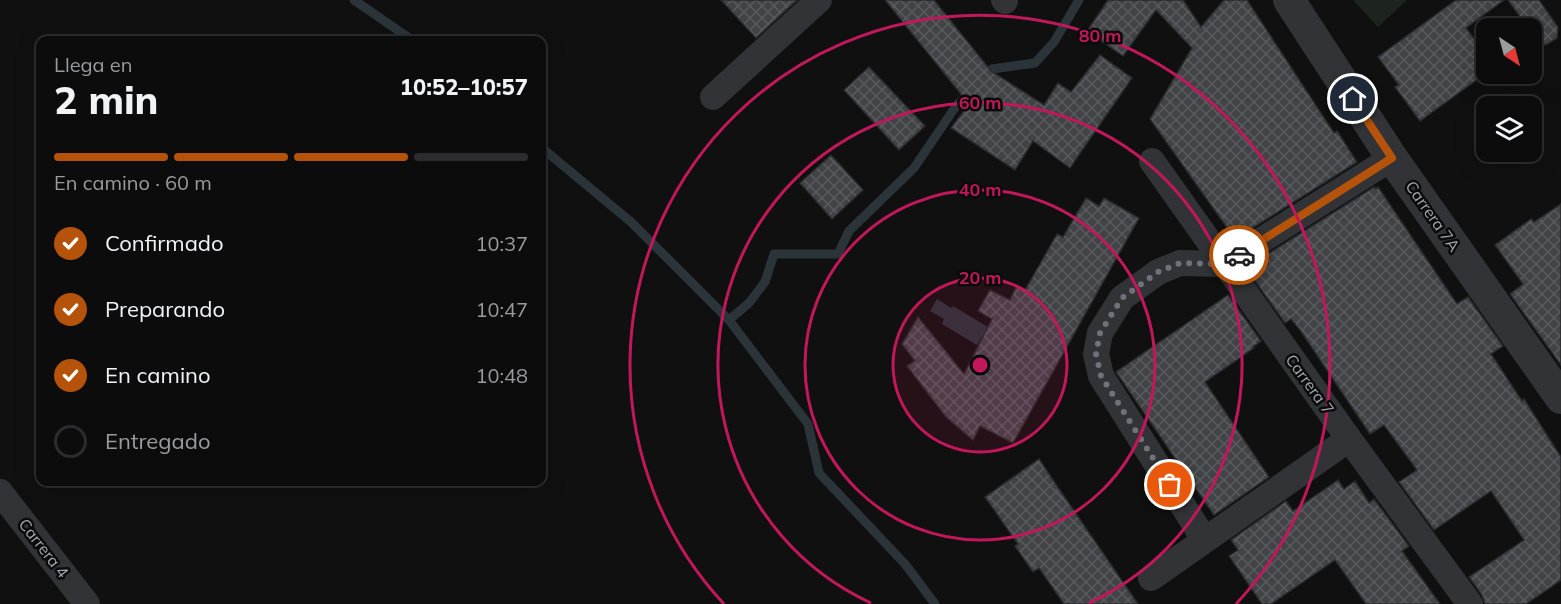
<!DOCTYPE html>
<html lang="es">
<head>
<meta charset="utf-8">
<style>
	body { margin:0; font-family:Mulish,sans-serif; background:#151516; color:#f1f3f6; height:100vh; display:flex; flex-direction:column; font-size:22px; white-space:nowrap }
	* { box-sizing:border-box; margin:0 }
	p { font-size:20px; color:#9a9b9d }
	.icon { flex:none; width:33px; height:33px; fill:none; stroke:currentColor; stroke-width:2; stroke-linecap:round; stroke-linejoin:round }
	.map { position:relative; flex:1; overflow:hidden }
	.drawer { position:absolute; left:36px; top:36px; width:510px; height:450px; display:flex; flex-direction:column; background:#0c0c0d; border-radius:12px; box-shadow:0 6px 24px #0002,0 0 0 2px #2c2c2e }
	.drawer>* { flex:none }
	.needle { width:39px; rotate:144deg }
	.tools { position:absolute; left:1476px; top:18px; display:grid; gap:12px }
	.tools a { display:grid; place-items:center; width:66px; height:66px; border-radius:12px; background:#0c0c0d; box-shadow:0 6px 24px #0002,0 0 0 2px #2c2c2e; font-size:30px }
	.pin { position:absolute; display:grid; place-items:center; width:51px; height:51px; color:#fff; margin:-26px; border:3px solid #fff; border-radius:50%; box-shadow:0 2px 6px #0007 }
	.courier { position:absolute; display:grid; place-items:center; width:60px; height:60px; margin:-30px; border:4px solid #b45309; border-radius:50%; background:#fff; color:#222; box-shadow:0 2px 8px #0007 }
	.head em { font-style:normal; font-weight:800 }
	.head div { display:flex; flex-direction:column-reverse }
	.head { display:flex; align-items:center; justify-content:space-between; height:102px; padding:0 18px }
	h1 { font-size:39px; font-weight:800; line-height:45px }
	.bar { display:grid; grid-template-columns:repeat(4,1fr); gap:9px 6px; align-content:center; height:72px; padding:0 18px }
	.bar i { height:8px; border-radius:4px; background:#2c2c2e }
	.bar .current { background:#b45309 }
	.bar p { grid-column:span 4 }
	ol { padding:0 18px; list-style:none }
	li { display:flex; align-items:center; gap:18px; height:66px }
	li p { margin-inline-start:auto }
	li .icon { padding:6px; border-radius:50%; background:#b45309; color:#fff; stroke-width:4 }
	li:last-child { color:#9a9b9d }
	li i { width:33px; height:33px; border:3px solid #2c2c2e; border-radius:50% }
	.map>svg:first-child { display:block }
	.grass { fill:#1d241d }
	.water { fill:#2b3439 }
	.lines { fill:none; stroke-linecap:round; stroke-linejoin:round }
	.stream { stroke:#2b3439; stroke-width:9 }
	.building { fill:url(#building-cross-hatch); stroke:#2a2b2d; stroke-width:1.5 }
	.minor { stroke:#313336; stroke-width:26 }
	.tertiary { stroke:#313336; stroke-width:32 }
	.done { stroke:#6f7379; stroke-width:6; stroke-dasharray:0 10.8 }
	.route { stroke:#b45309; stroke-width:8 }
	.ring { fill:none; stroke:#c2185b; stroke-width:3 }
	.labels { text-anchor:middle; stroke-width:5; stroke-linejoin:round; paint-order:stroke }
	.street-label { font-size:16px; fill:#a2a9b1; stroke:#0b0b0c }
	.centre { fill:#c2185b; stroke:#0b0b0c; stroke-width:3 }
	.ring-label { font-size:18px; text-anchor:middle; font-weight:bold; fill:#c2185b; stroke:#0b0b0c; stroke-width:5; stroke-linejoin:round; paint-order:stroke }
</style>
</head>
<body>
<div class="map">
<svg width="1561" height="604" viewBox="0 0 1561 604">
	<defs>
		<pattern id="building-cross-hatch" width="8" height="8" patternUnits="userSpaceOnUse" patternTransform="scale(1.5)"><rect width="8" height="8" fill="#414347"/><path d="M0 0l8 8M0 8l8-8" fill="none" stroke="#595b5f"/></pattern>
	</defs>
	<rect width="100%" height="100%" fill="#101011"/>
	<polygon class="grass" points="1353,0 1407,0 1378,27"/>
	<polygon class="water" points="937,299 951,308 953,306 988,327 977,345 942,324 944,319 930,311"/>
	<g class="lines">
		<g class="stream">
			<polyline points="354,0 412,40"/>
			<polyline points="984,78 992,69 1035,63 1054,42 1079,0"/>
			<polyline points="542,148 631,222 729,320 808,424 819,473 905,564 935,604"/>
			<polyline points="729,320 749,303 765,282 774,254 838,254 849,231 914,168 956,106 972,90"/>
		</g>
	</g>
	<g class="building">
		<polygon points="721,0 797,0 756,38"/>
		<polygon points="885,0 934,0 991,71 1044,105 1058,83 1071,92 1100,55 1132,78 1070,168 1033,141 1015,170 951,128 969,104"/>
		<polygon points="1108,0 1183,0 1201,27 1224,0 1247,0 1334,133 1337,131 1357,162 1235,239 1150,119 1192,48 1156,10 1123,56 1087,31"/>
		<polygon points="1456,0 1504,0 1466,28 1486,55 1486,73 1420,121 1395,87 1399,85 1378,57"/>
		<polygon points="1508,0 1539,0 1558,27 1557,38 1546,45 1537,42 1532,34 1532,28 1528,28"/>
		<polygon points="869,67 925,126 899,150 844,90"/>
		<polygon points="831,155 863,190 832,219 800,183"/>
		<polygon points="1374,187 1376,189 1378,187 1457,304 1468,297 1503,346 1491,354 1522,401 1524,399 1561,457 1561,580 1526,604 1485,604 1482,595 1469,577 1524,540 1491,491 1434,530 1399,482 1417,470 1384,425 1370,434 1300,330 1291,319 1285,323 1253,278 1257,276 1255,273 1257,272 1252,264"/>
		<polygon points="1086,198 1099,206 1104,198 1139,218 1013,443 980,426 973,440 946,417 907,366 915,361 902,344 918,317 964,374 992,319 978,311 990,290 1010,300 1017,285 1025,290 1057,234 1063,237"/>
		<polygon points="1561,204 1561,365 1510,294 1523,284 1495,245 1531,219 1534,222"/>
		<polygon points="1228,295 1261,341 1253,347 1254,348 1205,382 1269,477 1214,515 1116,372"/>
		<polygon points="1039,459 1057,486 1138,604 1064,604 1039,568 1033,572 1015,546 1018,544 985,497"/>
		<polygon points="1338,480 1344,489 1355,481 1369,503 1374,499 1409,546 1402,551 1440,604 1366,604 1335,560 1271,604 1262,604 1229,556 1238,550 1231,540 1286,501 1293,511"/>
	</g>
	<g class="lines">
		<g class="minor">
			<polyline points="1004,0 1005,1"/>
			<polyline points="713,97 819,0"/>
			<polyline points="1152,161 1349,439 1470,604"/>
			<polyline points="0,492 87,604"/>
			<polyline points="1204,539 1101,376 1096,354 1100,333 1122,298 1158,272 1180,263 1224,264 1392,158"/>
			<polyline points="1151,578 1349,439"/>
		</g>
		<polyline class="tertiary" points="1289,0 1392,158 1561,398"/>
	</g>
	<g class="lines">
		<polyline class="done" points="1170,485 1101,376 1096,354 1100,333 1122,298 1158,272 1180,263 1224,264 1239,255"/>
		<polyline class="route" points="1239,255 1392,158 1353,99"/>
	</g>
	<circle cx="980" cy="365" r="87" fill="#c2185b" fill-opacity=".12"/>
	<g class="ring">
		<circle cx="980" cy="365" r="87"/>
		<circle cx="980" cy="365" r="175"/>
		<path d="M871 603A262 262 0 1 1 1089 603"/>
		<path d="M724 604A350 350 0 1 1 1236 604"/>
	</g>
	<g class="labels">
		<g class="street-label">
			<text transform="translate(1433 216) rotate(55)" y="6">Carrera 7A</text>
			<text transform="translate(1310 384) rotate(54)" y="6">Carrera 7</text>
			<text transform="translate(44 548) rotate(52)" y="6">Carrera 4</text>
		</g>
	</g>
	<circle cx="980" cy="365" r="9" class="centre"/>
	<g class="ring-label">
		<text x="1100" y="42">80 m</text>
		<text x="980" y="109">60 m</text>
		<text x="980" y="196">40 m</text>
		<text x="980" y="284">20 m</text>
	</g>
</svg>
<div class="tools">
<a><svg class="needle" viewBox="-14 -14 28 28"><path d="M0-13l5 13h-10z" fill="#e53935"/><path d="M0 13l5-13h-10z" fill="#9a9b9d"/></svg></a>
<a><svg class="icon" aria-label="layers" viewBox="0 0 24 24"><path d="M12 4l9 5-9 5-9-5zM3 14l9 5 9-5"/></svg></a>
</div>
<div class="pin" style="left:1170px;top:485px;background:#ea580c"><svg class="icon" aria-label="bag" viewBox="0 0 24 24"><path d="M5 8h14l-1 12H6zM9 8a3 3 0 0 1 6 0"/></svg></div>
<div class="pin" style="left:1353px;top:99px;background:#1f2937"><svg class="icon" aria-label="home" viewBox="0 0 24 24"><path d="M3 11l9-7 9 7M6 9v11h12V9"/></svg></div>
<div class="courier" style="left:1239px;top:255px"><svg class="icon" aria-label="car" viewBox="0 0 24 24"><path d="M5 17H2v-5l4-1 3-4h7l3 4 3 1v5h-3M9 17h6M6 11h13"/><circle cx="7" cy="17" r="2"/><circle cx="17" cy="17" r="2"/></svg></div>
<section class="drawer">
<div class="head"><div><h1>2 min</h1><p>Llega en</p></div><em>10:52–10:57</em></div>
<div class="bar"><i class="current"></i><i class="current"></i><i class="current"></i><i></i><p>En camino · 60 m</p></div>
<ol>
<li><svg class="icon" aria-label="check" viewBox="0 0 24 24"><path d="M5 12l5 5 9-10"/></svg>Confirmado<p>10:37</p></li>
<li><svg class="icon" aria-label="check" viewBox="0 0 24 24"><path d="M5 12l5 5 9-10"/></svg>Preparando<p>10:47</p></li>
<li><svg class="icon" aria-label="check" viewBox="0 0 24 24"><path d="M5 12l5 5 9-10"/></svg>En camino<p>10:48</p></li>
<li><i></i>Entregado</li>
</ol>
</section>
</div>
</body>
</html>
